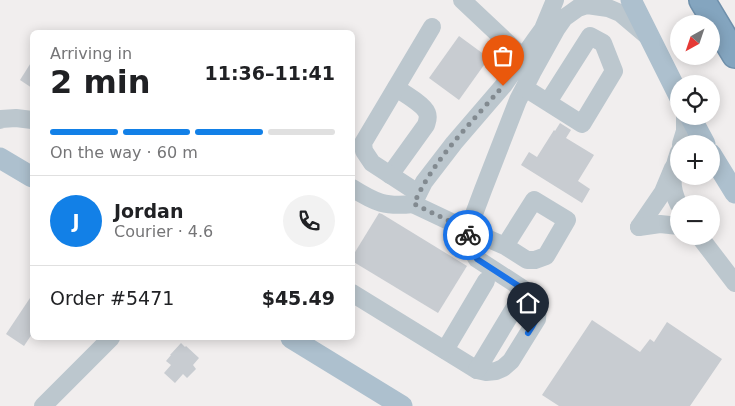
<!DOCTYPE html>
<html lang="en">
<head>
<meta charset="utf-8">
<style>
	body { margin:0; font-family:"DejaVu Sans",sans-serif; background:#f2f2f2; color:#202124; height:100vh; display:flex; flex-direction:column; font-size:19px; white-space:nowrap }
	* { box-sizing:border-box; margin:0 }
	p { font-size:16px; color:#757577 }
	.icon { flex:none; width:28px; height:28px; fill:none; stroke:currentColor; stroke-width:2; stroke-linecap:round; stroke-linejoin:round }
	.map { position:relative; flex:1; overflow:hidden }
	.drawer { position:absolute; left:30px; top:30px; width:325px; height:310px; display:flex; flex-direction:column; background:#fff; border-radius:8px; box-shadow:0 2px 12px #0003 }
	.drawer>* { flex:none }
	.needle { width:32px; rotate:220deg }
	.tools { position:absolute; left:670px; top:15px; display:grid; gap:10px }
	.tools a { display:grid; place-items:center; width:50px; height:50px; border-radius:50%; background:#fff; box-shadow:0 2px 12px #0003; font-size:25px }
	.pin { position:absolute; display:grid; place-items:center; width:42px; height:42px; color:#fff; margin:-51px -21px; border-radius:50% 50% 50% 0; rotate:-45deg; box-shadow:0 0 5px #0007 }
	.pin .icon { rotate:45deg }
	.courier { position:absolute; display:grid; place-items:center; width:50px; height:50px; margin:-25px; border:4px solid #1a73e8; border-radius:50%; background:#fff; color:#222; box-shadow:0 1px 6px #0007 }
	.summary em { font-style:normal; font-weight:700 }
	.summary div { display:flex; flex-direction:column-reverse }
	.summary { display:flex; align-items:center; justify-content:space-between; height:85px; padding:0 20px }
	h1 { font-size:32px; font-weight:700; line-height:38px }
	.bar { display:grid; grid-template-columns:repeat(4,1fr); gap:8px 5px; align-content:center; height:60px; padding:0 20px }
	.bar i { height:6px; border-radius:4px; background:#e0e0e0 }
	.bar .current { background:#1280e7 }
	.bar p { grid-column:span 4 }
	.line { display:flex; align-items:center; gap:12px; padding:0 20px; border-top:1px solid #e0e0e0 }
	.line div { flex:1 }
	.round { display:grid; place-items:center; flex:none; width:52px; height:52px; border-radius:26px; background:#f2f2f2 }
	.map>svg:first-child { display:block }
	.building { fill:#c8ccd1 }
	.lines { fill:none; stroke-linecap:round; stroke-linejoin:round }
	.highway-casing { stroke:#6f90ab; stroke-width:28 }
	.minor { stroke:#bcc7ce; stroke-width:18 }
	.major { stroke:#adc0ce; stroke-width:21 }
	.highway { stroke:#84a5bf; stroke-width:25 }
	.done { stroke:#828a90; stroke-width:5; stroke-dasharray:0 9 }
	.route { stroke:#1a73e8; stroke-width:6 }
</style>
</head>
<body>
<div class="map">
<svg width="735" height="406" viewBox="0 0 735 406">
	<rect width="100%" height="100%" fill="#f1eeee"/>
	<g class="building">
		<polygon points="459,36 489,58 459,100 429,78"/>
		<polygon points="32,61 32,88 20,80"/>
		<polygon points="560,123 571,130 566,138 594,155 578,181 590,189 582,203 521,165 529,152 537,157 554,130 555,131"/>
		<polygon points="379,213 382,214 467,266 438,313 352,261 352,257"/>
		<polygon points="32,295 32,334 24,346 6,334"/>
		<polygon points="592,320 640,352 650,339 654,342 667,322 722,359 690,406 559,406 542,395"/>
		<polygon points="181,343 185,347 186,346 199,358 193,365 196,369 187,378 183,374 175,383 164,373 171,365 166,361 171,355 170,355"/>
	</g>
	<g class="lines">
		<g class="highway-casing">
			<polyline id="highway" points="702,0 735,55"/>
		</g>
		<g class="minor">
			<polyline points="462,0 531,65"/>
			<polyline points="555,0 543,29 535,40 503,86 454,143 424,182 413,204 468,230 483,190 518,100 532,73 557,28 564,18 578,8 587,5 608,8 620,13 646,35"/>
			<polyline points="525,88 582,124 614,71 603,43 590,36 548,102"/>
			<polyline points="0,120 1,119 16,118 32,120"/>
			<polyline points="681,144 685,131 685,116"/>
			<path d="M679,152c-7,20 -10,34 0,53"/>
			<path d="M390,175l36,-50c1,-4 3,-7 1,-12 -3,-8 -23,-20 -31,-25"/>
			<path d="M352,188c24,15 33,19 61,16"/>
			<polyline points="418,193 372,163 364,151 363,143 432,27"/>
			<polyline points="639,227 663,192 673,168"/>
			<polyline points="639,227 660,224 679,226"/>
			<polyline points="699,236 735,283"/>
			<polyline points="352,293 477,370 486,372 496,371 503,368 511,361 537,319 538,307 531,294 477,259 468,244 468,230 505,246 527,260 535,260 546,256 567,220 534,200 505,246"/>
			<polyline points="445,350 486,281"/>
			<polyline points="477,370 518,302"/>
			<polyline points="43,406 111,338"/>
		</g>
		<g class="major">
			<polyline points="631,0 679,96"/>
			<polyline points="690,116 705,144"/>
			<polyline points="711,154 735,193"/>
			<polyline points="0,158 32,177"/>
			<polyline points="291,338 402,406"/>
		</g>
		<use href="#highway" class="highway"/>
	</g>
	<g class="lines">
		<path class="done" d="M468,235v-5l-54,-26c18,-43 58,-82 89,-118"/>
		<path class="route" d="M468,235v9l9,15 54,35c12,16 7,24 -3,39"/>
	</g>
</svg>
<div class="tools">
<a><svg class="needle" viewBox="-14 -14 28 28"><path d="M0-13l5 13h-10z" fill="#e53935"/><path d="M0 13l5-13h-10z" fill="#757577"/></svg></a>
<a><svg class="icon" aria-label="locate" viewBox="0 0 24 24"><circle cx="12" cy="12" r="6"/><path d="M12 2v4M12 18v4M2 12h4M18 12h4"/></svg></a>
<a>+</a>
<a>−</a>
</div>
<div class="pin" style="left:503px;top:86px;background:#ea580c"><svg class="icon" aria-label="bag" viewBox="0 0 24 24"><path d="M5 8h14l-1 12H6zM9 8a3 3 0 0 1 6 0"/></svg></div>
<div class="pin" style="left:528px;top:333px;background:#1f2937"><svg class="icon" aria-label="home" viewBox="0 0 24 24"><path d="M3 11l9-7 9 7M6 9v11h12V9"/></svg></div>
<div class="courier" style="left:468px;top:235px"><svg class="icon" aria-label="bike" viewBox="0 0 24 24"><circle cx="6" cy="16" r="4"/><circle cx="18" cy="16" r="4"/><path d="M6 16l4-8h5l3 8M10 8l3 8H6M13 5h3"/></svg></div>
<section class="drawer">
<div class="summary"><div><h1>2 min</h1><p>Arriving in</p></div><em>11:36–11:41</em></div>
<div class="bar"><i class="current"></i><i class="current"></i><i class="current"></i><i></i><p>On the way · 60 m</p></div>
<div class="line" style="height:90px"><b class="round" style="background:#1280e7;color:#fff">J</b><div><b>Jordan</b><p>Courier · 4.6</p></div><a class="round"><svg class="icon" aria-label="phone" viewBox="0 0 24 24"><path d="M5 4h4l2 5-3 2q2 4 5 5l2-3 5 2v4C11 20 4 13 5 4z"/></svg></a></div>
<div class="line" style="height:65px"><div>Order #5471</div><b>$45.49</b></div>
</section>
</div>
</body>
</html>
